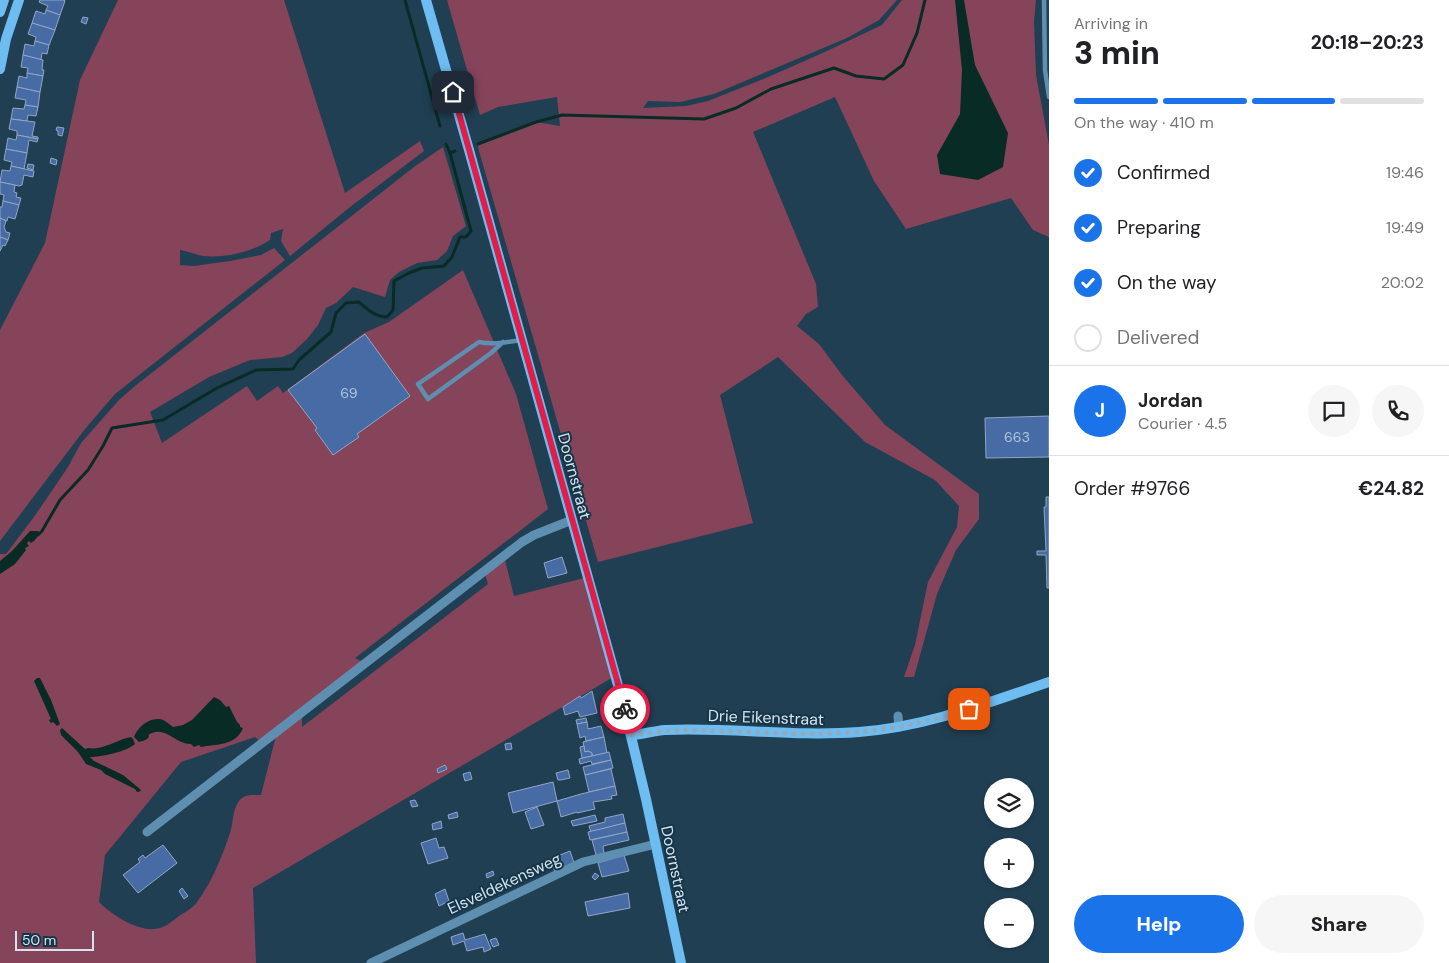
<!DOCTYPE html>
<html lang="en">
<head>
<meta charset="utf-8">
<style>
	body { margin:0; font-family:"DM Sans",sans-serif; background:#f6f6f6; color:#202124; height:100vh; display:flex; flex-direction:column; font-size:19px; white-space:nowrap }
	* { box-sizing:border-box; margin:0 }
	p { font-size:16px; color:#757577 }
	.icon { flex:none; width:28px; height:28px; fill:none; stroke:currentColor; stroke-width:2; stroke-linecap:round; stroke-linejoin:round }
	.map { position:relative; flex:1; overflow:hidden }
	.details { display:flex; flex-direction:column; background:#fff; width:400px }
	.details>* { flex:none }
	.fabs { position:absolute; left:984px; top:778px; display:grid; gap:10px }
	.fabs a { display:grid; place-items:center; width:50px; height:50px; border-radius:50%; background:#fff; box-shadow:0 1px 4px #0004; font-size:25px }
	.scale { position:absolute; left:15px; bottom:12px; width:79px; box-sizing:border-box; padding-left:5px; border:2px solid #d3e4f0; border-top:0; font-size:14px; line-height:18px; white-space:nowrap; color:#d3e4f0; -webkit-text-stroke:4px #173548; paint-order:stroke }
	.pin { position:absolute; display:grid; place-items:center; width:42px; height:42px; color:#fff; margin:-21px; border-radius:10px; box-shadow:0 2px 8px #0006 }
	.courier { position:absolute; display:grid; place-items:center; width:50px; height:50px; margin:-25px; border:4px solid #e11d48; border-radius:50%; background:#fff; color:#222; box-shadow:0 1px 6px #0007 }
	.summary em { font-style:normal; font-weight:800 }
	.summary div { display:flex; flex-direction:column-reverse }
	.summary { display:flex; align-items:center; justify-content:space-between; height:85px; padding:0 25px }
	h1 { font-size:32px; font-weight:800; line-height:38px }
	.bar { display:grid; grid-template-columns:repeat(4,1fr); gap:8px 5px; align-content:center; height:60px; padding:0 25px }
	.bar i { height:6px; border-radius:4px; background:#e0e0e0 }
	.bar .selected { background:#1a73e8 }
	.bar p { grid-column:span 4 }
	.line { display:flex; align-items:center; gap:12px; padding:0 25px; border-top:1px solid #e0e0e0 }
	.line div { flex:1 }
	.round { display:grid; place-items:center; flex:none; width:52px; height:52px; border-radius:26px; background:#f6f6f6 }
	ol { padding:0 25px; list-style:none }
	li { display:flex; align-items:center; gap:15px; height:55px }
	li p { margin-inline-start:auto }
	li .icon { padding:5px; border-radius:50%; background:#1a73e8; color:#fff; stroke-width:4 }
	li:last-child { color:#757577 }
	li i { width:28px; height:28px; border:2px solid #e0e0e0; border-radius:50% }
	.primary-button { display:flex; gap:10px; margin-top:auto; padding:10px 25px }
	.primary-button a { flex:1; height:58px; border-radius:30px; background:#1a73e8; color:#fff; font-size:20px; font-weight:800; line-height:58px; text-align:center }
	.primary-button a+a { background:#f6f6f6; color:#202124 }
	main { display:flex; flex:1; min-height:0 }
	.map>svg:first-child { display:block }
	.green { fill:#86445b; fill-rule:evenodd }
	.water { fill:#092b25 }
	.lines { fill:none; stroke-linecap:round; stroke-linejoin:round }
	.stream { stroke:#092b25; stroke-width:3 }
	.building { fill:#466ba5; stroke:#92a6c5 }
	.lane { stroke:#5e8fb0; stroke-width:4.5 }
	.street { stroke:#5e8fb0; stroke-width:9 }
	.secondary { stroke:#6dbdf2; stroke-width:10 }
	.done { stroke:#95aab9; stroke-width:5; stroke-dasharray:0 9 }
	.route { stroke:#e11d48; stroke-width:6 }
	.labels { text-anchor:middle; stroke-width:4; stroke-linejoin:round; paint-order:stroke }
	.number-label { font-size:14px; fill:#b0c6dd }
	.street-label { font-size:16px; fill:#d3e4f0; stroke:#173548 }
</style>
</head>
<body>
<main>
<div class="map">
<svg width="1049" height="963" viewBox="0 0 1049 963">
	<rect width="100%" height="100%" fill="#213f53"/>
	<g class="green">
		<path d="M118,0h166l61,193 75,-52 4,10 -74,56 -60,49 -9,-15 2,-12 -12,4 -1,7c-18,12 -44,18 -66,16 -8,-1 -16,-5 -24,-6v15l14,1 36,-5 31,-6 13,-7 11,12 -170,134 -30,35 -85,112v-211l45,-87 35,-163z"/>
		<polygon points="447,0 897,0 879,20 847,38 714,94 680,102 648,101 643,108 686,106 708,101 766,78 827,51 882,25 902,0 1036,0 1034,21 1036,75 1049,145 1049,237 1033,230 1011,198 906,229 874,181 835,97 753,132 816,284 818,307 806,314 797,326 819,344 842,375 885,425 979,494 979,519 956,550 937,594 914,677 904,677 915,645 928,582 957,527 959,506 935,480 865,442 778,357 720,395 753,523 598,562 479,151 478,144 536,122 560,126 557,97 498,107 480,115"/>
		<path d="M443,147l23,79 -13,10 -6,15 -10,9 -20,3 -18,9 -9,8 -5,17 -32,-10 -17,16 -10,5 -8,17 -11,14 -15,14 -10,4 -32,3 -41,17 -59,35 12,31 85,-57 10,15 21,-15 5,7 81,-60 25,-11 74,-52 53,124 32,115 -193,149 10,5 -63,49v15l186,-143 -4,-13 20,-15 10,40 74,-19 27,99 -362,212 3,75h-256v-409h6l28,-37 34,-50 13,-24 38,-43 16,-14 279,-219zM277,732l-16,63c-6,0 -14,-1 -19,3 -10,8 -8,24 -12,35 -8,24 -18,49 -33,69 -4,6 -12,10 -18,14 -5,4 -12,10 -19,12 -20,6 -48,-13 -61,-26l6,-47 76,-93 74,-25 7,6z"/>
	</g>
	<g class="water">
		<polygon points="955,0 964,0 975,65 1008,133 1003,167 978,180 940,174 937,155 960,114 962,70"/>
		<polygon points="30,531 38,531 40,533 35,540 31,543 29,541 27,543 29,546 25,548 26,550 15,564 0,574 0,561 12,551"/>
		<polygon points="37,678 40,678 51,700 60,724 57,726 53,722 51,723 49,720 51,719 34,681"/>
		<path d="M214,697l6,3 6,7 3,-1 8,16 3,3v2l3,1c-7,18 -27,16 -42,19l-2,-2 -5,2 -3,-3c-14,1 -24,-17 -39,-11 -7,3 0,2 -5,6 -3,2 -6,2 -8,3l-5,-5c3,-9 14,-19 25,-18 5,0 10,5 14,8l10,-2 9,-5z"/>
		<path d="M62,728l23,21 3,-1c14,3 30,-9 43,-11l2,2 2,5c-9,8 -34,13 -45,13l4,4 29,14 17,14 1,2 -4,1 -2,-3 -30,-15 -4,-4 -15,-6 -8,-12 -17,-17 -1,-5z"/>
	</g>
	<g class="lines">
		<g class="stream">
			<polyline points="405,0 440,126"/>
			<polyline points="446,144 450,153"/>
			<polyline points="478,144 536,122 562,115 704,119 736,108 771,89 834,68 856,76 884,79 903,65 917,33 925,0"/>
			<path d="M38,535l4,-4 18,-31 28,-30 15,-24 9,-18 51,-8 54,-32 39,-18 37,-1 6,-9 32,-28 5,-19 10,-10 13,-1c8,7 16,15 28,15l6,-7 1,-29 15,-8 13,-5 22,-2 8,-9 8,-20h6l5,-6 -21,-78 5,-2"/>
		</g>
	</g>
	<g class="building">
		<polygon points="40,0 64,0 65,1 60,15 46,10 48,6 39,2"/>
		<polygon points="46,10 60,15 55,30 32,23 36,11 45,14"/>
		<polygon points="83,17 88,18 86,24 81,22"/>
		<polygon points="32,23 55,30 49,45 35,41 36,37 28,34"/>
		<polygon points="35,41 49,45 47,54 42,53 41,60 23,55 25,44 34,46"/>
		<polygon points="23,55 43,60 42,70 44,70 43,76 27,73 28,68 21,67"/>
		<polygon points="27,73 43,76 40,92 17,87 19,76 27,78"/>
		<polygon points="17,87 40,92 38,107 25,105 26,100 15,98"/>
		<polygon points="25,105 38,107 36,116 28,115 27,121 11,119 13,108 24,109"/>
		<polygon points="11,119 35,122 32,136 38,137 38,139 17,135 17,131 9,129"/>
		<polygon points="57,127 64,128 62,136 58,135 58,131 56,130"/>
		<polygon points="17,135 38,139 37,142 29,140 27,153 6,149 8,138 16,140"/>
		<polygon points="6,149 27,153 24,169 11,166 12,162 4,160"/>
		<polygon points="51,158 57,160 56,165 50,163"/>
		<polygon points="28,164 34,165 33,170 27,168"/>
		<polygon points="11,166 34,171 33,177 24,175 22,185 19,186 0,182 2,170 10,171"/>
		<polygon points="0,182 15,185 14,192 17,193 16,197 21,198 19,205 3,201 4,195 0,194"/>
		<polygon points="3,201 19,205 15,219 8,217 7,221 0,218 0,207 2,207"/>
		<polygon points="0,218 6,221 4,227 6,232 10,233 8,240 0,237"/>
		<polygon points="0,237 8,240 5,246 3,245 0,251"/>
		<polygon points="365,334 410,396 357,434 359,437 333,455 315,430 317,428 288,390"/>
		<polygon points="1049,416 1049,457 986,458 985,418"/>
		<polygon points="1046,497 1049,497 1049,588 1047,588 1046,555 1037,555 1037,551 1046,551 1044,507 1046,507"/>
		<polygon points="562,557 567,573 548,578 544,563"/>
		<polygon points="592,691 597,713 580,717 578,711 565,715 563,707 580,696 581,698"/>
		<polygon points="586,718 587,722 577,724 576,720"/>
		<polygon points="587,722 588,729 601,726 604,737 586,741 585,736 580,738 577,724"/>
		<polygon points="604,737 607,753 592,756 592,753 588,751 585,752 583,742"/>
		<polygon points="511,743 512,749 506,750 505,744"/>
		<polygon points="584,746 585,752 588,751 592,753 592,756 582,758 580,747"/>
		<polygon points="609,752 611,760 592,764 591,761 580,764 579,759"/>
		<polygon points="611,760 613,768 585,775 583,767"/>
		<polygon points="445,765 447,769 438,773 437,769"/>
		<polygon points="611,769 615,786 589,792 585,775"/>
		<polygon points="568,770 570,778 561,780 558,780 556,773"/>
		<polygon points="470,772 472,779 465,781 463,774"/>
		<polygon points="553,782 557,801 513,813 508,793"/>
		<polygon points="615,786 617,795 611,796 612,799 593,802 595,809 577,813 577,812 561,817 557,801 581,794"/>
		<polygon points="415,800 418,806 412,807 410,801"/>
		<polygon points="537,807 544,825 531,829 525,812"/>
		<polygon points="457,812 458,817 449,819 448,815"/>
		<polygon points="623,814 625,823 591,832 589,826 605,822 605,818"/>
		<polygon points="595,815 597,821 573,826 571,821"/>
		<polygon points="441,821 442,828 433,830 432,824"/>
		<polygon points="625,823 627,832 590,840 588,832"/>
		<polygon points="627,832 629,840 603,846 604,854 596,855 592,840"/>
		<polygon points="436,838 439,848 444,847 448,858 428,864 421,843"/>
		<polygon points="163,845 177,863 138,893 123,875 140,862 138,859 143,855 145,858"/>
		<polygon points="570,851 574,863 555,872 550,859"/>
		<polygon points="624,855 629,871 602,877 598,863"/>
		<polygon points="493,871 494,875 487,878 486,874"/>
		<polygon points="595,873 599,876 595,880 592,877"/>
		<polygon points="182,888 188,896 184,899 179,891"/>
		<polygon points="445,889 449,901 439,906 435,894"/>
		<polygon points="628,893 630,908 588,916 585,902"/>
		<polygon points="463,933 465,940 485,934 491,949 484,952 483,947 467,951 464,941 453,945 451,937"/>
		<polygon points="496,938 499,945 493,947 490,940"/>
	</g>
	<g class="lines">
		<g class="lane">
			<polyline points="1044,0 1045,70 1049,97"/>
			<path d="M503,342l-12,11 -63,46 -10,-15 61,-42c14,3 28,0 43,-2"/>
		</g>
		<g class="street">
			<polyline points="898,716 899,727"/>
			<polyline points="147,832 522,542 534,535 572,520"/>
			<polyline points="371,963 583,862 656,844"/>
		</g>
		<g class="secondary">
			<polyline points="426,0 469,150 624,707 646,799 681,963"/>
			<polyline points="0,12 4,0"/>
			<polyline points="0,69 6,39 19,0"/>
			<path d="M632,735c11,-1 22,-4 33,-5 65,-3 129,7 194,2 66,-5 128,-29 190,-50"/>
		</g>
	</g>
	<g class="lines">
		<polyline class="done" points="625,709 632,735 663,731 691,730 804,734 860,732 899,727 939,718 969,709"/>
		<polyline class="route" points="453,92 625,709"/>
	</g>
	<g class="labels">
		<g class="number-label">
			<text x="349" y="398">69</text>
			<text x="1017" y="442">663</text>
		</g>
		<g class="street-label">
			<text transform="translate(575 476) rotate(75)" y="6">Doornstraat</text>
			<text transform="translate(766 717) rotate(2)" y="6">Drie Eikenstraat</text>
			<text transform="translate(676 869) rotate(78)" y="6">Doornstraat</text>
			<text transform="translate(504 883) rotate(-25)" y="6">Elsveldekensweg</text>
		</g>
	</g>
</svg>
<div class="fabs">
<a><svg class="icon" aria-label="layers" viewBox="0 0 24 24"><path d="M12 4l9 5-9 5-9-5zM3 14l9 5 9-5"/></svg></a>
<a>+</a>
<a>−</a>
</div>
<div class="scale">50 m</div>
<div class="pin" style="left:969px;top:709px;background:#ea580c"><svg class="icon" aria-label="bag" viewBox="0 0 24 24"><path d="M5 8h14l-1 12H6zM9 8a3 3 0 0 1 6 0"/></svg></div>
<div class="pin" style="left:453px;top:92px;background:#1f2937"><svg class="icon" aria-label="home" viewBox="0 0 24 24"><path d="M3 11l9-7 9 7M6 9v11h12V9"/></svg></div>
<div class="courier" style="left:625px;top:709px"><svg class="icon" aria-label="bike" viewBox="0 0 24 24"><circle cx="6" cy="16" r="4"/><circle cx="18" cy="16" r="4"/><path d="M6 16l4-8h5l3 8M10 8l3 8H6M13 5h3"/></svg></div>
</div>
<section class="details">
<div class="summary"><div><h1>3 min</h1><p>Arriving in</p></div><em>20:18–20:23</em></div>
<div class="bar"><i class="selected"></i><i class="selected"></i><i class="selected"></i><i></i><p>On the way · 410 m</p></div>
<ol>
<li><svg class="icon" aria-label="check" viewBox="0 0 24 24"><path d="M5 12l5 5 9-10"/></svg>Confirmed<p>19:46</p></li>
<li><svg class="icon" aria-label="check" viewBox="0 0 24 24"><path d="M5 12l5 5 9-10"/></svg>Preparing<p>19:49</p></li>
<li><svg class="icon" aria-label="check" viewBox="0 0 24 24"><path d="M5 12l5 5 9-10"/></svg>On the way<p>20:02</p></li>
<li><i></i>Delivered</li>
</ol>
<div class="line" style="height:90px"><b class="round" style="background:#1a73e8;color:#fff">J</b><div><b>Jordan</b><p>Courier · 4.5</p></div><a class="round"><svg class="icon" aria-label="chat" viewBox="0 0 24 24"><path d="M4 5h16v11H9l-5 4z"/></svg></a><a class="round"><svg class="icon" aria-label="phone" viewBox="0 0 24 24"><path d="M5 4h4l2 5-3 2q2 4 5 5l2-3 5 2v4C11 20 4 13 5 4z"/></svg></a></div>
<div class="line" style="height:65px"><div>Order #9766</div><b>€24.82</b></div>
<div class="primary-button"><a>Help</a><a>Share</a></div>
</section>
</main>
</body>
</html>
